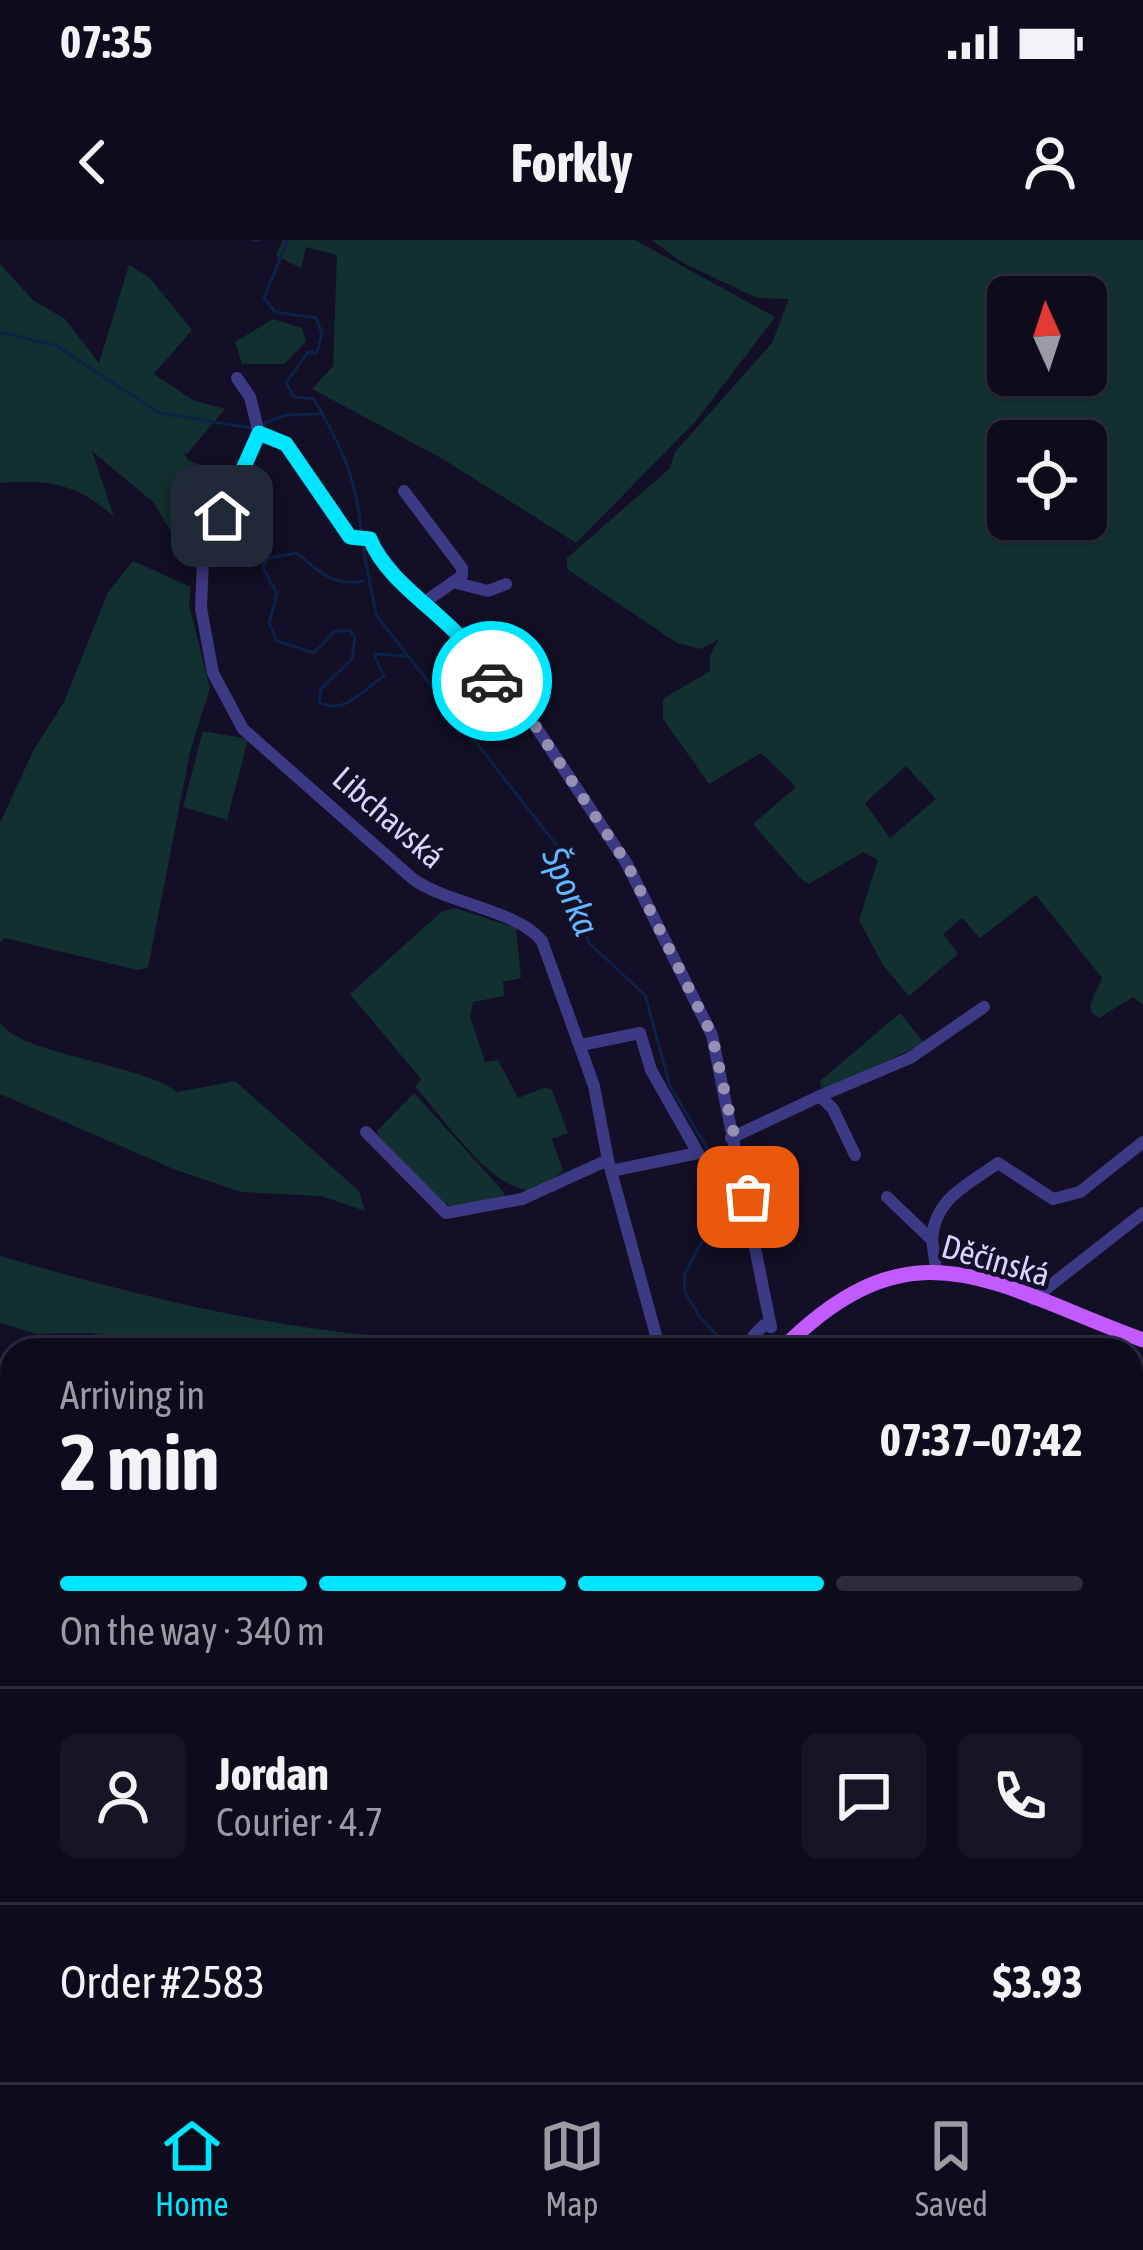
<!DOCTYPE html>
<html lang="en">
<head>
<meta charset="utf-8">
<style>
	body { margin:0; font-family:"Asap Condensed",sans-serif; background:#171425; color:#f1f3f6; height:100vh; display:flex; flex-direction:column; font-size:45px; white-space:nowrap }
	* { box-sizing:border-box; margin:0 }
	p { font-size:39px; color:#9b9ba3 }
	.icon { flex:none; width:66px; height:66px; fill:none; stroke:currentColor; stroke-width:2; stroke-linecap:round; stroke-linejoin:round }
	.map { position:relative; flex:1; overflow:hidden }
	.side { position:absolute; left:0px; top:1098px; width:1143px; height:744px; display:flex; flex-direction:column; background:#0e0b1c; border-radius:36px 36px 0 0; box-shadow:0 3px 9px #0004,0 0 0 3px #2e2b3b }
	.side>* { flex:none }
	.needle { width:78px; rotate:357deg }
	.controls { position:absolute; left:987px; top:36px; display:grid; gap:24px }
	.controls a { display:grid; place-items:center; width:120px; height:120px; border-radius:18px; background:#0e0b1c; box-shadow:0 3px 9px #0004,0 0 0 3px #2e2b3b; font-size:60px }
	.pin { position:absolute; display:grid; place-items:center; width:102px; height:102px; color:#fff; margin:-51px; border-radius:24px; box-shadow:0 6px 18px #0006 }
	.courier { position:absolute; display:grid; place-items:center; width:120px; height:120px; margin:-60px; border:9px solid #00e5ff; border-radius:50%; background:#fff; color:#222; box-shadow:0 3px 15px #0007 }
	.overview em { font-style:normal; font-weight:700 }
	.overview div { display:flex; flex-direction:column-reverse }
	.overview { display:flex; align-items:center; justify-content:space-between; height:204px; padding:0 60px }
	h1 { font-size:78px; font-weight:700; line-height:90px }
	.bar { display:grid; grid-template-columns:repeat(4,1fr); gap:18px 12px; align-content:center; height:144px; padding:0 60px }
	.bar i { height:15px; border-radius:9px; background:#2e2b3b }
	.bar .on { background:#00e5ff }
	.bar p { grid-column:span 4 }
	.line { display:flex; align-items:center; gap:30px; padding:0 60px; border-top:3px solid #2e2b3b }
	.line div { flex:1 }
	.round { display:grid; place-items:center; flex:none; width:126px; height:126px; border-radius:18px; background:#171425 }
	.status { display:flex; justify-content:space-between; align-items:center; height:84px; padding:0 60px; background:#0e0b1c; direction:ltr }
	.status svg { height:33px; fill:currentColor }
	header { display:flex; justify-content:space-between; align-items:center; height:156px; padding:0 60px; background:#0e0b1c; font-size:54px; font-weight:700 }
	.dock { display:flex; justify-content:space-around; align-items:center; height:168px; border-top:3px solid #2e2b3b; background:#0e0b1c; font-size:33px; color:#9b9ba3 }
	.dock a { display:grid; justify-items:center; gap:6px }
	.dock .on { color:#00e5ff }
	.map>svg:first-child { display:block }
	.green { fill:#12302f; fill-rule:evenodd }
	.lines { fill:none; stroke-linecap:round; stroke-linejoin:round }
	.stream { stroke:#0c2248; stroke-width:3 }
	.minor { stroke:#3d3a85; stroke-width:12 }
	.major { stroke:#c25bff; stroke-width:15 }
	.done { stroke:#948fb3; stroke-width:12; stroke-dasharray:0 21.6 }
	.route { stroke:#00e5ff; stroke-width:15 }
	.labels { text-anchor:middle; stroke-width:9; stroke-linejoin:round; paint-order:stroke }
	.street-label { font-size:33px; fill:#d9d4ff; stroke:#130f26 }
	.water-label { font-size:36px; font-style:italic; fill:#62b6ff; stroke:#130f26 }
</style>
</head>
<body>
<div class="status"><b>07:35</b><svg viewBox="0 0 49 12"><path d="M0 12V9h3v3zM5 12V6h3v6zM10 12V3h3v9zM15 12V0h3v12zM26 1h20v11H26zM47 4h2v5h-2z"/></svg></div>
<header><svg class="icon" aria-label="back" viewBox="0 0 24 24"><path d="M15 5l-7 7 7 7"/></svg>Forkly<svg class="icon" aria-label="person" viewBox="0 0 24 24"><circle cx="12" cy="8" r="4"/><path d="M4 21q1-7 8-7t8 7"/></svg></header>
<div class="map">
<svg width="1143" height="1842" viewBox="0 0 1143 1842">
	<rect width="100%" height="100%" fill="#130f26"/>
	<g class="green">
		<polygon points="283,0 635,0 775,77 696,181 576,303 443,219 312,149 333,126 337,15 306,7 301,28 276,16"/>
		<path d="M652,0h491v765l-10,-8 -34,21 -7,-5 -2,-8 12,-27 -66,-83 -56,43 -18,-20 -19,16 15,20 -49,42 -26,-31 -24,-45 19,-60 -15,-8 -54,32 -7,-4 -49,-56 43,-37 -35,-34 -52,31 -46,-65v-20l47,-28v-15l9,-17 -18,10 -24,-6 -110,-74v-11l103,-90 5,-16 97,-109 17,-44 -32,-1 -74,-35zM1008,57h78v78h-78zM1008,201h78v78h-78zM906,526l30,33 -46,39 -25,-35z"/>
		<path d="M0,24l33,36 32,19 34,44 30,-98 20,12 43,53 -38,44 39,26 32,9 -38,45 -4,-2 5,8 41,17 -30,68 -26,-10 -20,-33 -61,-51 22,66c-37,-34 -65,-37 -114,-34z"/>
		<polygon points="273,79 302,88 306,102 284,124 242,124 235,102"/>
		<polygon points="133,321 191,347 189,365 210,448 190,512 148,728 137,730 5,698 0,702 0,583 33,511 64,462 108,352"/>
		<polygon points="203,491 248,499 227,580 183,567"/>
		<path d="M455,668l61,20 5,50 -18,4 1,14 -31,6 -3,15 15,45 13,-2 20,38 28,-11 6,3 16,43 -16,6 11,31c-8,6 -21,20 -32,20 -40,1 -88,-74 -116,-103l6,-8 -71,-85 91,-82z"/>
		<polygon points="900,773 924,803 827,850 821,847 820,841"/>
		<path d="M0,782c17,32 143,42 177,70l58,-11 124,110 6,20 -44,-15 -80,-4 -65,-22 -176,-76z"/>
		<polygon points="414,853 503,951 506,959 454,968 440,961 379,896 377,891"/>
		<path d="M0,1016c163,47 333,90 504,83l7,11h-330l-91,-17 -53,1 -37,-11z"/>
		<polygon points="0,1640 12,1644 12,1830 403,1830 413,1842 0,1842"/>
		<polygon points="714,1830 801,1830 869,1842 659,1842"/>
	</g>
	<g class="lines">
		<g class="stream">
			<polyline points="252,0 260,0"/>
			<path d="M288,0l-24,58 11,14 41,6 6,15 -5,20 -9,-1 -22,31 8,14 20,2c26,45 43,79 47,133"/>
			<polyline points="0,92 57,106 159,173 251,188"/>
			<polyline points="260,185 286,175 320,174"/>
			<polyline points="362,302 376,375 558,607 589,703 645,755 670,846 713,918 714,959 705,996 685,1033 684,1050 699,1076 731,1110"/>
			<path d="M364,341c-30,6 -45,-9 -67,-28l-28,5 -6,9 14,27 -8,29 8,18 37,12 20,-21 15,-2 6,7 -3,22 -31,30 -2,13c26,14 43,-12 65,-26l-10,-22 33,2"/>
			<polyline points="1131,1647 1143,1657"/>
		</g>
		<g class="minor">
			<polyline points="237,138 250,157 259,193"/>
			<path d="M259,193l-56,125 -2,50 12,65 30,56 170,150c35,25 104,31 129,62l52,145 14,74 52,190"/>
			<polyline points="259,193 286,204 351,297 369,299 400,340 479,414 505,461 530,478 627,624 712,795 771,1087"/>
			<polyline points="404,251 462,328 462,336 426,361"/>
			<polyline points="453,342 488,351 506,344"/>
			<polyline points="581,805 640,793 651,830 698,913 611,931"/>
			<polyline points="820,856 910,818 984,767"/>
			<polyline points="366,892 446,973 522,959 608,920"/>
			<polyline points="731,898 820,856 833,869 855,915"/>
			<polyline points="887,957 932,1000 936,1028"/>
			<path d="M932,1000c2,-42 36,-55 66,-77l55,36 27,-7 63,-50"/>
			<polyline points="1033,1059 1143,973"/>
			<polyline points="761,1110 754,1095 764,1085 771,1087"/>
			<polyline points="1131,1244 1143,1235"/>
			<polyline points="1131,1313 1143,1318"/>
			<polyline points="1131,1435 1143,1429"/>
			<polyline points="1131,1718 1143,1726"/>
			<polyline points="415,1830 425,1842"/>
		</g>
		<g class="major">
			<path d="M781,1110c133,-134 211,-65 362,-10"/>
			<polyline points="0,1549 12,1552"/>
			<polyline points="458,1830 468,1842"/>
		</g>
	</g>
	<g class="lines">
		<polyline class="done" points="492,441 505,461 530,478 627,624 712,795 748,957"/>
		<path class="route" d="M222,276l37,-83 27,11 64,93 20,2c21,53 94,82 122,142"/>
	</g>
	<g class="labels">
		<g class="street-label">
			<text transform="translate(389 577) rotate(41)" y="12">Libchavská</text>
			<text transform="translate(996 1020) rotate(16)" y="12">Děčínská</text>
		</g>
		<g class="water-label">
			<text transform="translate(571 651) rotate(67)" y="13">Šporka</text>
		</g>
	</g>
</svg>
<div class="controls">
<a><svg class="needle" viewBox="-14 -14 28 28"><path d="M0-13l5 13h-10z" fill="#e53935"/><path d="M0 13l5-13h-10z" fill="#9b9ba3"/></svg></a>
<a><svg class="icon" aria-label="locate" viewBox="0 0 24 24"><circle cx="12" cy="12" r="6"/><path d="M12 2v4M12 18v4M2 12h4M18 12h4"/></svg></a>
</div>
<div class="pin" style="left:748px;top:957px;background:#ea580c"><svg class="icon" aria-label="bag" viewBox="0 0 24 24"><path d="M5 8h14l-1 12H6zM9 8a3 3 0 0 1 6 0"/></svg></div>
<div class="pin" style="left:222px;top:276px;background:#1f2937"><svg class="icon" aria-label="home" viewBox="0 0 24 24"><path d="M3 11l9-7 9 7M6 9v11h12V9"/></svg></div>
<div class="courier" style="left:492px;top:441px"><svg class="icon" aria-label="car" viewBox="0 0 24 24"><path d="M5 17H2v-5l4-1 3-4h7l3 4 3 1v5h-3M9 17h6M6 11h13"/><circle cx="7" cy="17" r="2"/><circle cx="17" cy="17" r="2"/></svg></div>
<section class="side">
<div class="overview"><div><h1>2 min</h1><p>Arriving in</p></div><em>07:37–07:42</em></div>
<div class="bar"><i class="on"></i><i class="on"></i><i class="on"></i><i></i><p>On the way · 340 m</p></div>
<div class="line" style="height:216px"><a class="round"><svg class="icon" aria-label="person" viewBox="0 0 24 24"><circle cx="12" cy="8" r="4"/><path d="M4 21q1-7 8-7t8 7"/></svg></a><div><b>Jordan</b><p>Courier · 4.7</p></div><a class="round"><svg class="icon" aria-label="chat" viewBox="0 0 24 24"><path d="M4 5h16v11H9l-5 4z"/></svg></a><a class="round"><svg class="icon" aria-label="phone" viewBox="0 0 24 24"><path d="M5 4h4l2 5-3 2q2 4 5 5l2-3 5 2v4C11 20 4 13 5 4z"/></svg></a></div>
<div class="line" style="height:156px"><div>Order #2583</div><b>$3.93</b></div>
</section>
</div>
<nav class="dock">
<a class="on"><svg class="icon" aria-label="home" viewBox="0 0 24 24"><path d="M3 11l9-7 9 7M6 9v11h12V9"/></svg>Home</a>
<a><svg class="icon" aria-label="map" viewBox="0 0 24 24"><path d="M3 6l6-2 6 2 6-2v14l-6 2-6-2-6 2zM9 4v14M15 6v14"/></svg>Map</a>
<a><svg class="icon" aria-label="saved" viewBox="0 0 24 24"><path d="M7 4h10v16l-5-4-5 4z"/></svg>Saved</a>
</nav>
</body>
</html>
